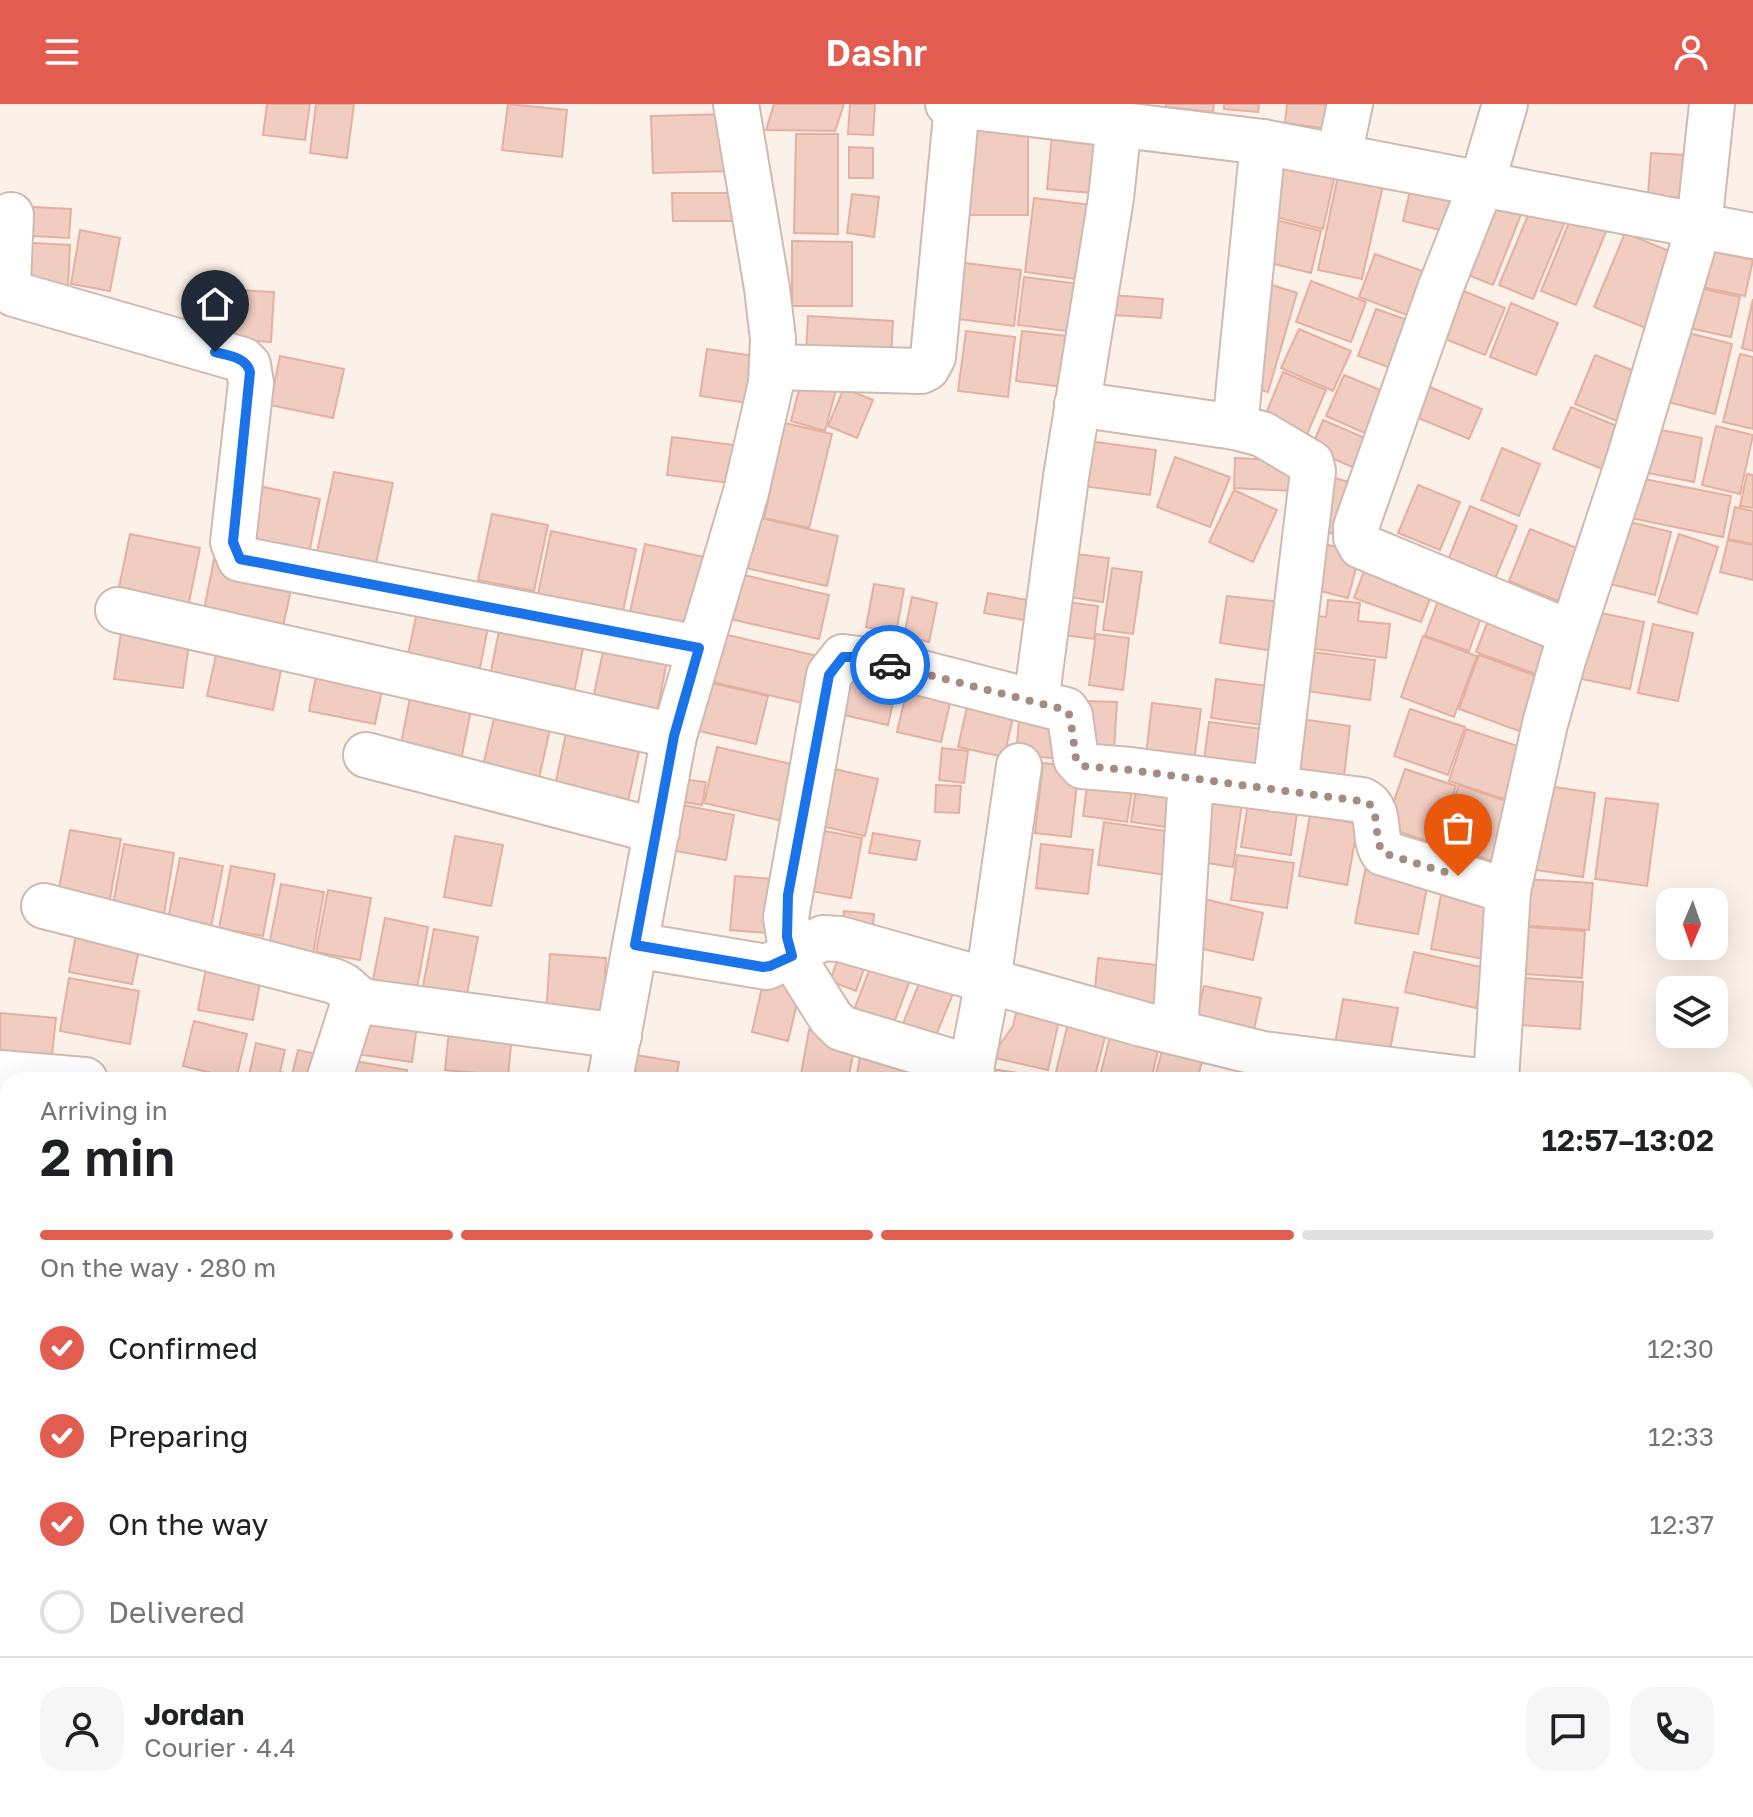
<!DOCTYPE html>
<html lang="en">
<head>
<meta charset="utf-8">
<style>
	body { margin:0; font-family:"Golos Text",sans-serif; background:#f6f6f6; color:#202124; height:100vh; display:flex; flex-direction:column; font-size:30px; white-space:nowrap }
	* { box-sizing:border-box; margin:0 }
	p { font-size:26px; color:#757577 }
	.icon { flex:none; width:44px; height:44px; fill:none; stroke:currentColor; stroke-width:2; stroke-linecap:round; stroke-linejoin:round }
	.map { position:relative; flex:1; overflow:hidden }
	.side { position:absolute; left:0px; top:968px; width:1754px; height:746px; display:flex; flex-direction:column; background:#fff; border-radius:24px 24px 0 0; box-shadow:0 8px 32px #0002 }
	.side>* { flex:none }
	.needle { width:52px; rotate:182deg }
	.buttons { position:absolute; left:1656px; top:784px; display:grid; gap:16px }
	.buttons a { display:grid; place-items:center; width:72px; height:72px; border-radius:16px; background:#fff; box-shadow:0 8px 32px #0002; font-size:40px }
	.pin { position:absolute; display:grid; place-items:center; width:68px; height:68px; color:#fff; margin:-82px -34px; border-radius:50% 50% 50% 0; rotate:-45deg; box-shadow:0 0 8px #0007 }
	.pin .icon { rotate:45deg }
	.courier { position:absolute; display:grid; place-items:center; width:80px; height:80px; margin:-40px; border:6px solid #1a73e8; border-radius:50%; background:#fff; color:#222; box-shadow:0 2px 10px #0007 }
	.summary em { font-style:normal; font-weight:600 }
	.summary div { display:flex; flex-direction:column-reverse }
	.summary { display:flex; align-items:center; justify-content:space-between; height:136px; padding:0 40px }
	h1 { font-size:52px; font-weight:600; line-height:60px }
	.bar { display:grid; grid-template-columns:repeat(4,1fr); gap:12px 8px; align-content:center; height:96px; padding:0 40px }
	.bar i { height:10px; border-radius:6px; background:#e0e0e0 }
	.bar .current { background:#e25c50 }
	.bar p { grid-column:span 4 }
	.line { display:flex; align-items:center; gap:20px; padding:0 40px; border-top:2px solid #e0e0e0 }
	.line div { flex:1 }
	.round { display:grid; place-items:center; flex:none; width:84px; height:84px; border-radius:24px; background:#f6f6f6 }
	ol { padding:0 40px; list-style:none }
	li { display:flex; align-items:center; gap:24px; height:88px }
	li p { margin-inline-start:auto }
	li .icon { padding:8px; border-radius:50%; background:#e25c50; color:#fff; stroke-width:4 }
	li:last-child { color:#757577 }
	li i { width:44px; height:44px; border:4px solid #e0e0e0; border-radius:50% }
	header { display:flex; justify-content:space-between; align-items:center; height:104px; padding:0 40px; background:#e25c50; color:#fff; font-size:36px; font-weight:600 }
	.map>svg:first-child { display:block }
	.building { fill:#f1ccc0; stroke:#e3b0a1; stroke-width:2 }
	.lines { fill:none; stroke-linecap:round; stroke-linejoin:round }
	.minor-casing { stroke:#d0bab0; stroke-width:48 }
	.minor { stroke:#fff; stroke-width:44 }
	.done { stroke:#a58c83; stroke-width:8; stroke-dasharray:0 14.4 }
	.route { stroke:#1a73e8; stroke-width:10 }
</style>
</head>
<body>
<header><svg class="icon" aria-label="menu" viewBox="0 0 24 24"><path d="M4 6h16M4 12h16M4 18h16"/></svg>Dashr<svg class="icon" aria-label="person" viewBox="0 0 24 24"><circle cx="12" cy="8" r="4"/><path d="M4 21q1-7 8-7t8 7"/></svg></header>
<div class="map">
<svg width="1753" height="1713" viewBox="0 0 1753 1713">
	<rect width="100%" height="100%" fill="#fcf1e8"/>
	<g class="building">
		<polygon points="267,0 310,0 305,36 263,31"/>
		<polygon points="316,0 354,0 347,54 310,49"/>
		<polygon points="508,0 567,6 562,53 502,46"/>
		<polygon points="774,0 844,0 835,27 766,26"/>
		<polygon points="850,0 875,0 873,31 848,30"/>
		<polygon points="1166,0 1214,0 1213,8 1165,3"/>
		<polygon points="1224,0 1259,0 1258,8 1224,5"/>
		<polygon points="1287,0 1341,0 1337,26 1285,19"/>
		<polygon points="729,10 731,67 653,69 651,12"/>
		<polygon points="1053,19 1109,24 1103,90 1047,85"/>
		<rect x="966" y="21" width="62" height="90"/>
		<polygon points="796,30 838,30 838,130 794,129"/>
		<polygon points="849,43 873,44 873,74 849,74"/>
		<polygon points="1651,49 1703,52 1699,95 1648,91"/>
		<polygon points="1281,58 1335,71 1323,125 1268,111"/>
		<polygon points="1339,67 1384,77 1362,175 1318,166"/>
		<polygon points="1412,78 1466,90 1457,130 1403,117"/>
		<polygon points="1494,85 1526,98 1493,181 1460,168"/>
		<polygon points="672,89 739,89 740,117 673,117"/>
		<polygon points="852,90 879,93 874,133 847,129"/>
		<polygon points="1034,94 1101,102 1091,177 1025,168"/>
		<polygon points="1534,97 1568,110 1533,195 1499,181"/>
		<polygon points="15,102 71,105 69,134 13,131"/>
		<polygon points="1575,104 1610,118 1576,201 1541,187"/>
		<polygon points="1268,114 1321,127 1311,169 1258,156"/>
		<polygon points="80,126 120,134 110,187 71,180"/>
		<polygon points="1625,129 1679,151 1648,225 1594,203"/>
		<polygon points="792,137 852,138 852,202 792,202"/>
		<polygon points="16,138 70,141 68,184 13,182"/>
		<polygon points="1700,145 1753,156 1745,192 1692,181"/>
		<polygon points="1375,150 1431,170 1415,214 1359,193"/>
		<polygon points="957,158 1021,166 1014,222 950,214"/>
		<polygon points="1024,173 1088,181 1082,229 1018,221"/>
		<polygon points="1311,177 1366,198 1351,238 1296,218"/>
		<polygon points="1272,181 1297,189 1268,288 1242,280"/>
		<polygon points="1689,182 1740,193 1731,233 1679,222"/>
		<polygon points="1459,185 1505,204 1485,251 1440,233"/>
		<polygon points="238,186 274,188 271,238 235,236"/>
		<polygon points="1099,190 1163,195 1161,214 1097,210"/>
		<polygon points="1753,195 1753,247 1742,244"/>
		<polygon points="1511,199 1558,219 1536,271 1490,253"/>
		<polygon points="1376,205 1419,220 1402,268 1358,252"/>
		<polygon points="808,212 893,217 891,253 806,249"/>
		<polygon points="1299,225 1351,247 1333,287 1281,264"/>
		<polygon points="1677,226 1732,240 1715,310 1660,296"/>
		<polygon points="966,227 1015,233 1008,293 958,287"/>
		<polygon points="1022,227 1077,233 1071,284 1016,277"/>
		<polygon points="707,245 761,253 755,300 700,292"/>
		<polygon points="1740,250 1753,253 1753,325 1723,318"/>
		<polygon points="1595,251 1649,273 1629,322 1575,300"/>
		<polygon points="280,252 344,265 333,314 270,301"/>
		<polygon points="1283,268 1326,286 1305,335 1263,317"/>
		<polygon points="1344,271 1395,292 1376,334 1326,312"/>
		<polygon points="802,274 837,282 825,327 791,317"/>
		<polygon points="1425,281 1482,305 1469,335 1413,312"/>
		<polygon points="844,284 873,296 857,334 828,322"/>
		<polygon points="1571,303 1629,327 1612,369 1553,345"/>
		<polygon points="1323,316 1372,337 1359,366 1311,345"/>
		<polygon points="785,319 832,330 809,424 764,414"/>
		<polygon points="1716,322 1753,331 1740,390 1702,381"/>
		<polygon points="1646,323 1702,334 1694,378 1638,367"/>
		<polygon points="672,333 734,341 729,379 667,371"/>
		<polygon points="1081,336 1156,346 1150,391 1075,381"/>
		<polygon points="1502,344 1540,360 1519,412 1481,396"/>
		<polygon points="1175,353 1230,373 1210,423 1157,403"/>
		<polygon points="1235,354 1295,357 1293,387 1234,384"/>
		<polygon points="334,368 393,379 376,460 317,448"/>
		<polygon points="1747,370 1753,371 1753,404 1740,402"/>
		<polygon points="1325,371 1365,383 1349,435 1309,422"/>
		<polygon points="1639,374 1731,392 1723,433 1631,414"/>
		<polygon points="250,380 320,395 309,449 239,435"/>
		<polygon points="1418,381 1460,398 1440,446 1398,429"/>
		<polygon points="1234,386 1277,406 1253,458 1209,438"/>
		<polygon points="1470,402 1517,422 1495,475 1448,456"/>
		<polygon points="1735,403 1753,407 1753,440 1728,435"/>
		<polygon points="492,410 548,421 534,487 478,476"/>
		<polygon points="752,412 838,432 827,482 741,463"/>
		<polygon points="1622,416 1671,428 1655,491 1606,479"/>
		<polygon points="1530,425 1592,450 1571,502 1509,477"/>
		<polygon points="551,427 636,445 622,512 537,495"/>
		<polygon points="130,430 200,444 188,503 118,488"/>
		<polygon points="1679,430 1718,443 1697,510 1658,498"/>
		<polygon points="1728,436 1753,441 1753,476 1720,468"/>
		<polygon points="1313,437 1360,449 1348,494 1301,482"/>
		<polygon points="645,440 704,453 689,525 629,513"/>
		<polygon points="1068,449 1109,454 1103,498 1062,492"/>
		<polygon points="1369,454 1436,479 1421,518 1354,494"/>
		<polygon points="214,455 294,472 282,527 203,511"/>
		<polygon points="1112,464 1142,468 1133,530 1103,526"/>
		<polygon points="740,470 829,491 819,535 730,515"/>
		<polygon points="874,480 904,485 896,529 866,523"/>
		<polygon points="1444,481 1487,497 1469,547 1425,532"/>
		<polygon points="988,489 1039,498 1035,518 984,509"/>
		<polygon points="1227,492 1280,498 1274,547 1220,539"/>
		<polygon points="912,493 937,499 929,538 904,532"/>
		<polygon points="420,494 491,508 479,569 407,555"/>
		<polygon points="1328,496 1360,499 1358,517 1390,520 1386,554 1298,543 1301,510 1326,513"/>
		<polygon points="1060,497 1098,502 1094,535 1055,530"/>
		<polygon points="1494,501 1566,527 1549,575 1476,548"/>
		<polygon points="1592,507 1644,518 1630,585 1577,574"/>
		<polygon points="502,512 586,530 574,589 490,572"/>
		<polygon points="1653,520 1693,529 1678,597 1638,589"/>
		<polygon points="122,522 190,532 183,584 114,575"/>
		<polygon points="715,528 826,554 815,602 704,576"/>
		<polygon points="1096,530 1129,534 1123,586 1089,581"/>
		<polygon points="1423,532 1477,552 1454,613 1401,593"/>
		<polygon points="606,534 669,547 656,613 592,599"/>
		<polygon points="219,537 284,551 273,606 207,592"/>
		<polygon points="1305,547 1375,556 1370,596 1300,586"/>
		<polygon points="1479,551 1553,578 1533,632 1459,605"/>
		<polygon points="847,556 900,568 888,621 835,609"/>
		<polygon points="319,558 385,572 375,620 309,607"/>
		<polygon points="910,572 954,582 941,638 897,628"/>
		<polygon points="1216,575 1284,584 1278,623 1211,614"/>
		<polygon points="698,576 768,592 756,640 686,624"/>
		<polygon points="412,584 473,596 461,656 400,644"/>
		<polygon points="971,585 1017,596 1004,653 958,643"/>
		<polygon points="1083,597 1117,598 1114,646 1080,644"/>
		<polygon points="1152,599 1201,605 1194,657 1146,651"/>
		<polygon points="496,605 552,617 539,674 483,662"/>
		<polygon points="1020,605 1068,610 1063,655 1016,651"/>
		<polygon points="1410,605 1465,623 1448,671 1394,652"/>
		<polygon points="1294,614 1350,622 1344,672 1288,665"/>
		<polygon points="1209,618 1278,627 1272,665 1204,656"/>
		<polygon points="568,619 642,634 627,702 554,687"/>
		<polygon points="1466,625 1533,647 1516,699 1449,677"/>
		<polygon points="717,643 804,663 791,719 704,699"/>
		<polygon points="942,644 968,647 964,679 939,676"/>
		<polygon points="1043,659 1079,663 1071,733 1035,729"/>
		<polygon points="830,664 878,675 865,732 817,721"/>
		<polygon points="1405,665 1456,682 1436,740 1385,723"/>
		<polygon points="1089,668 1134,674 1127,718 1083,712"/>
		<polygon points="1138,670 1187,677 1180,725 1131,718"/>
		<polygon points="680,675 706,678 702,701 677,697"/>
		<polygon points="936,681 961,682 959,709 935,708"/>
		<polygon points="1459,681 1521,702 1501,760 1439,739"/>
		<polygon points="1542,681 1595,689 1583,773 1529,765"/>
		<polygon points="1198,685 1243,692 1233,763 1188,756"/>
		<polygon points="1250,687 1299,694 1291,751 1241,743"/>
		<polygon points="1606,694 1658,700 1647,782 1595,775"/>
		<polygon points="673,699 734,711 726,756 665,745"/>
		<polygon points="1310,711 1358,720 1347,781 1299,772"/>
		<polygon points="1104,718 1180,729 1174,772 1098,761"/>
		<polygon points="804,723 862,734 851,794 793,784"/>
		<polygon points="70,726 121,735 108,805 57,795"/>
		<polygon points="873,729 920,737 916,756 869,749"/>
		<polygon points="455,732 503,741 491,802 444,793"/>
		<polygon points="124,740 174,749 164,810 113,801"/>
		<polygon points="1041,740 1093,746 1088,790 1036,784"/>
		<polygon points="1237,751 1294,759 1287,804 1231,796"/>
		<polygon points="180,754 223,762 211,823 168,815"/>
		<polygon points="1367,756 1430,768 1418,830 1355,819"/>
		<polygon points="231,762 275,770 263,832 219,824"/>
		<polygon points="735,772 785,776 781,830 730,826"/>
		<polygon points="1522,775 1593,779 1589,826 1519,821"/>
		<polygon points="281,780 324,788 313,850 269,842"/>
		<polygon points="1443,780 1502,791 1489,856 1431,845"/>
		<polygon points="328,786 371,794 360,856 316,848"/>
		<polygon points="1196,793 1263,809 1253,856 1185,841"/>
		<polygon points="844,807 874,810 872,834 841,831"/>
		<polygon points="385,814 428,823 417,884 373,876"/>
		<polygon points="1514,822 1585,827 1582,874 1511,869"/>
		<polygon points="77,825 141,836 132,880 69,868"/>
		<polygon points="434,825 478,833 466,895 422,887"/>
		<polygon points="843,841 869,851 856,887 830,877"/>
		<polygon points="1414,848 1485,864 1476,904 1405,888"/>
		<polygon points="550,850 606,854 603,914 546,910"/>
		<polygon points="875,851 914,866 893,921 854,906"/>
		<polygon points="208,854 263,863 253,916 198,906"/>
		<polygon points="1098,854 1174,863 1169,903 1094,895"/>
		<polygon points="926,862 959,875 930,946 898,932"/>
		<polygon points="1510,873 1583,878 1580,925 1506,920"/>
		<polygon points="69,874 139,887 130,940 60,927"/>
		<polygon points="764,874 801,883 788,937 752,928"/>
		<polygon points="1204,882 1261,894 1253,930 1195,918"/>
		<polygon points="1343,895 1398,904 1389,951 1335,940"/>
		<polygon points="1019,897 1061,907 1048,966 991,953 1013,922"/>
		<polygon points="1072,903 1110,913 1094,976 1054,976"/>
		<polygon points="361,907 418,914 412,958 356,950"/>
		<polygon points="0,909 56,914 51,960 0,956"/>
		<polygon points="450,916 513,921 508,972 445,966"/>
		<polygon points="194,917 247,930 236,975 183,962"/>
		<polygon points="1114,917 1162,930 1151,976 1099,976"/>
		<polygon points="809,926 856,935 848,976 800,976"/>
		<polygon points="1166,933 1206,943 1197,976 1154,976"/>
		<polygon points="256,939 285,946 280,968 292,971 298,946 329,953 323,976 248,976"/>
		<polygon points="862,941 909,949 904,976 856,976"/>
		<polygon points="636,951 679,958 676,976 631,976"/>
		<polygon points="349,956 407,966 405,976 346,976"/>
		<polygon points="980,963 1043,973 1042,976 978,976"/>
		<rect x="0" y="993" width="8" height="87"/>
		<polygon points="1746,1041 1753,1042 1753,1148 1746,1147"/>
		<polygon points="1746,1233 1753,1234 1753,1270 1746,1269"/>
		<polygon points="1746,1285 1750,1286 1746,1315"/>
		<polygon points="651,1706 712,1706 712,1713 650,1713"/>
		<polygon points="1040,1706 1086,1706 1084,1713 1038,1713"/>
		<polygon points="1187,1706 1245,1706 1243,1713 1186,1713"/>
		<polygon points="1255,1706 1314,1706 1313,1713 1254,1713"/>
		<polygon points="1523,1706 1567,1706 1567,1713 1522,1713"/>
		<polygon points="1570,1706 1609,1706 1609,1713 1569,1713"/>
		<polygon points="1616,1706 1684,1706 1683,1713 1615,1713"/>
	</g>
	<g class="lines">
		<g class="minor-casing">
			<g id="minor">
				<polyline points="948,0 1263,38 1753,132"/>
				<polyline points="1505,0 1482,79 1440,185 1356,423 1356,433 1361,442 1571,529"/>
				<polyline points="1339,51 1350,0"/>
				<polyline points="11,111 8,178 14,190 243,256 248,261 251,279 233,438 240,455 699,544"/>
				<polyline points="773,263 921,267 927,264 933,253 957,1"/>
				<polyline points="1077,300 1235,323 1262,330 1311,359 1313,367 1275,685"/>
				<polyline points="1235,323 1263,38"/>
				<polyline points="118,506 674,632"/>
				<polyline points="1036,598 1066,373 1111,94 1119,19"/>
				<polyline points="366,651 657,727"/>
				<polyline points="44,802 334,877 344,882 361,897"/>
				<polyline points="635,841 767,863 823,834 840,835 1142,920 1263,950 1472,976"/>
				<polyline points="1175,928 1191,674"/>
				<polyline points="971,965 988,877 1019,662"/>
				<polyline points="0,969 85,976"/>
				<polyline points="329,976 352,904 361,897 619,932"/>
				<polyline points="610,976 674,632 746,388 771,279 773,235 767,184 736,0"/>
				<path d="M974,976l-5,-13 -128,-39 -10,-10 -39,-62 -6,-39 43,-242 14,-18 32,4 191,49 4,6 6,43 6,7 48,4 232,30c21,9 10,37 21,53l125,38"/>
				<polyline points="1496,976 1508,787 1545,620 1563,556 1631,349 1699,122 1712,0"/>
				<polyline points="1746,1022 1753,1023"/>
				<polyline points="1746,1222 1753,1222"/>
				<polyline points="1746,1372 1753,1374"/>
				<polyline points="1746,1527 1753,1528"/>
				<polyline points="1115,1707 1139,1713"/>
				<polyline points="356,1713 360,1706"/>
				<polyline points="637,1713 638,1706"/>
				<polyline points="1249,1713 1251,1706"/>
			</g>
		</g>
		<use href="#minor" class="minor"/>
	</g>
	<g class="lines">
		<path class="done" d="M890,561l176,45 4,6 6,43 6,7 48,4 238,32c13,15 5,35 15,51l75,23"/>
		<path class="route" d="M215,248c14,4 31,5 35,20l-17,170 7,17 459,89 -25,88 -39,209 128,22 7,-1 22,-10 -5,-19 1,-42 41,-220 14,-18h10l37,8"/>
	</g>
</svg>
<div class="buttons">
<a><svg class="needle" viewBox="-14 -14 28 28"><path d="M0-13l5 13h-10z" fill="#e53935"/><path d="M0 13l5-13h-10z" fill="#757577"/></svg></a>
<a><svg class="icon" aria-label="layers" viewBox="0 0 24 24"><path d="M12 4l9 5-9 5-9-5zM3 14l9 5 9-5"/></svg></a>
</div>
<div class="pin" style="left:1458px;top:772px;background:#ea580c"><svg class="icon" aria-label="bag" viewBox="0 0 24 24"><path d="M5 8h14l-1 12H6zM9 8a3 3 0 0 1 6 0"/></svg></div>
<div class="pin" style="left:215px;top:248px;background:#1f2937"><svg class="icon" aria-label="home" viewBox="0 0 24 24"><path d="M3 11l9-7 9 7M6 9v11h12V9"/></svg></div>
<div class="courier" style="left:890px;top:561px"><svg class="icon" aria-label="car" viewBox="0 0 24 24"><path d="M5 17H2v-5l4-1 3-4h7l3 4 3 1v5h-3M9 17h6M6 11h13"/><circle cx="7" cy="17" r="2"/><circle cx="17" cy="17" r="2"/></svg></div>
<section class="side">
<div class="summary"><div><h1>2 min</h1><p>Arriving in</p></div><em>12:57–13:02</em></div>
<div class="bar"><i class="current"></i><i class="current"></i><i class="current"></i><i></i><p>On the way · 280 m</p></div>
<ol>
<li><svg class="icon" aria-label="check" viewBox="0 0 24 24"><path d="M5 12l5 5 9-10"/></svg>Confirmed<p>12:30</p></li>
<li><svg class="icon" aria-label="check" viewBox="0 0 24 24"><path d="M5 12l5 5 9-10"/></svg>Preparing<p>12:33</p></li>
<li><svg class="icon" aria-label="check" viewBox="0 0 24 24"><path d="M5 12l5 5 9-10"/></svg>On the way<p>12:37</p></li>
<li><i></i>Delivered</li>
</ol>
<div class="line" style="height:144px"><a class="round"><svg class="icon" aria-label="person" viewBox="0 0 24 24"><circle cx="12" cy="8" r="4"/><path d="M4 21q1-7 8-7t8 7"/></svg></a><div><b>Jordan</b><p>Courier · 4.4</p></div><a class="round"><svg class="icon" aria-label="chat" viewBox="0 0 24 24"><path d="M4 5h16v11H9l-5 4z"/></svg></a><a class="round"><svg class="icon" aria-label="phone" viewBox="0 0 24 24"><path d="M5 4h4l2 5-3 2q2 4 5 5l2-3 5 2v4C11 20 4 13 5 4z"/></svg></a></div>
</section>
</div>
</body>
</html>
